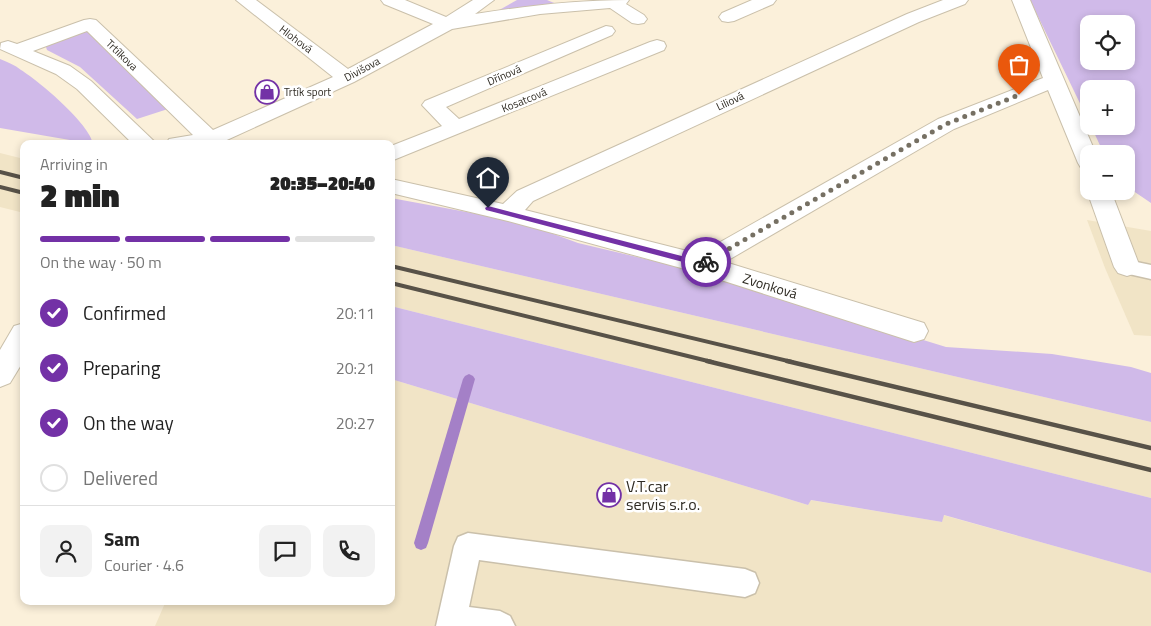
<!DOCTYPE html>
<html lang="en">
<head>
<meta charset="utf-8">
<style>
	body { margin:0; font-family:"Titillium Web",sans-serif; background:#f2f2f2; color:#222; height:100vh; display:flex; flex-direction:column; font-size:19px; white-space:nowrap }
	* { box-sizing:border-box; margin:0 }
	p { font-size:16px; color:#767676 }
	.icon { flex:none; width:28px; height:28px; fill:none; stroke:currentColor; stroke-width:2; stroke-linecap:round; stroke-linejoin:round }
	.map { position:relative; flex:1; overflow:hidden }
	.drawer { position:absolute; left:20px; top:140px; width:375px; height:465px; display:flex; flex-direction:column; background:#fff; border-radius:10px; box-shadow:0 2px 8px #0003 }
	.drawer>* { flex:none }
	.controls { position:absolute; left:1080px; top:15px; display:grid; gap:10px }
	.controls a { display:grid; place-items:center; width:55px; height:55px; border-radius:10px; background:#fff; box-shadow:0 2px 8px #0003; font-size:25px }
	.pin { position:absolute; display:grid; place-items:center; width:42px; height:42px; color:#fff; margin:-51px -21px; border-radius:50% 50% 50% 0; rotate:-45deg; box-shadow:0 0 5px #0007 }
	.pin .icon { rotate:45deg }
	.courier { position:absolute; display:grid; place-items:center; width:50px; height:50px; margin:-25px; border:4px solid #7331a6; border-radius:50%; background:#fff; color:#222; box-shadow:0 1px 6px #0007 }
	.overview em { font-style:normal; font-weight:800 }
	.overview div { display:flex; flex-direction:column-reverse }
	.overview { display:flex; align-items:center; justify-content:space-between; height:85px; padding:0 20px }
	h1 { font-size:32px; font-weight:800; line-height:38px }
	.bar { display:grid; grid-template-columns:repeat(4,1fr); gap:8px 5px; align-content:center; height:60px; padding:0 20px }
	.bar i { height:6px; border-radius:4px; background:#e0e0e0 }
	.bar .selected { background:#7331a6 }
	.bar p { grid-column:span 4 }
	.line { display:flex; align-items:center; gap:12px; padding:0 20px; border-top:1px solid #e0e0e0 }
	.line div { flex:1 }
	.round { display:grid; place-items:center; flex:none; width:52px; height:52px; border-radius:10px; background:#f2f2f2 }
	ol { padding:0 20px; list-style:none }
	li { display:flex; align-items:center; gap:15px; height:55px }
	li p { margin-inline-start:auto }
	li .icon { padding:5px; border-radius:50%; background:#7331a6; color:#fff; stroke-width:4 }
	li:last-child { color:#767676 }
	li i { width:28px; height:28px; border:2px solid #e0e0e0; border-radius:50% }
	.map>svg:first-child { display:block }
	.built { fill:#f1e4c6 }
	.green { fill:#d0bae9; fill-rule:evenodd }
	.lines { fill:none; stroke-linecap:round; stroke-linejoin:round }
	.stream { fill:#a480c7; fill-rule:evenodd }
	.service-casing { stroke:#cac0ab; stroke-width:3 }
	.minor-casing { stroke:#cac0ab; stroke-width:2 }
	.service { fill:#fff; fill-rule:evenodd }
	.minor { fill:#fff; fill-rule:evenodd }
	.rail-far1 { stroke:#585248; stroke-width:4 }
	.rail { stroke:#585248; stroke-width:4.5 }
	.route { fill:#7331a6 }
	.done { stroke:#767063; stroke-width:5; stroke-dasharray:0 9 }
	.labels { text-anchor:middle; stroke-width:5; stroke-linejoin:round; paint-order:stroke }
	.far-street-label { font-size:11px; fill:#2f2b23; stroke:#fff }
	.far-poi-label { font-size:11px; fill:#2f2b23; stroke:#fff; text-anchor:start }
	.street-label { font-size:14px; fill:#2f2b23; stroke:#fff }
	.near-poi-label { font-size:16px; fill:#2f2b23; stroke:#fff; text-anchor:start }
</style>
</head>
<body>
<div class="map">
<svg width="1151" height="626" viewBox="0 0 1151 626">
	<rect width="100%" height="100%" fill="#fbf0da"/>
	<g class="built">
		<polygon points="0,153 24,159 24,213 0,207"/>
		<polygon points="1087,220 1151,231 1151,336 1134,335 1105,268"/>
		<polygon points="391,245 1151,422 1151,498 391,306"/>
		<polygon points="391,379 808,505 810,500 942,522 943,515 1151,573 1151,626 155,626 166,601 391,601"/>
	</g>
	<g class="green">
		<polygon points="517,0 547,0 559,5 492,14"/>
		<path d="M1030,0h121v203l-25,-17v-32h-22l-13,-28h35v-37h-37v33zM1089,24h37v37h-37z"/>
		<path d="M91,31l80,77 -34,11 -57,-52 -33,-17 -1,-3c10,-12 30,-15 45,-16z"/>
		<path d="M0,59c7,3 15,6 21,11 18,11 69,54 72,74l-93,-16z"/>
		<polygon points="391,198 521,222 578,243 713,275 946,347 1052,354 1131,367 1151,373 1151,422 391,245"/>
		<polygon points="391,306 1151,498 1151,573 944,515 942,522 811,500 808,505 391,379"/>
	</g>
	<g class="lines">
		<polygon class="stream" points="469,374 473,376 475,379 428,543 426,548 421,550 416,548 414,543 463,379 465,376"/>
		<g class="service-casing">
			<g id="service">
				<polygon points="1127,260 1151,265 1151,279 1120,272 1117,267 1120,262"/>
				<polygon points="468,533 745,569 755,573 759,583 755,593 745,597 479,560 469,607 500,611 510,616 515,626 436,626 454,546 458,537"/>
			</g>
		</g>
		<g class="minor-casing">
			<g id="minor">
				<path d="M236,0h20l92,69 85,-45 -49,-20 -3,-4h24l41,17 27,-17h21l-19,14c51,-8 101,-14 154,-14l-3,4 18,11 3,4 -3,4 -6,1 -6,-1 -22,-15 -70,6 -88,15 -98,53 -136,62h-52l3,-5 24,-4 -106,-104 -54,20 37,15 21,15 66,63h-24l-56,-55 -21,-15 -56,-25 1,-6 7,-2 9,3 67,-24 6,-1 6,1 117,110 120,-53z"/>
				<polygon points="752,0 776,0 773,4 734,21 728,22 722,21 719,17 722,13"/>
				<polygon points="943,0 968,0 965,4 919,22 533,201 525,210 699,254 938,119 1043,78 1012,0 1030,0 1096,154 1089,154 1089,170 1081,168 1078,163 1048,90 954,129 725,262 924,323 928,331 924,339 914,342 696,272 508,221 391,193 391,179 503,204 517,191 907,14"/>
				<polygon points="606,26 612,27 615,31 612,35 446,107 459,119 650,42 657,40 664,42 666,46 664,50 391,161 391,146 442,126 422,105 425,101"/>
				<polygon points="1089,189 1089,191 1111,191 1140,267 1136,273 1127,276 1118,273 1114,267 1087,191"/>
				<polygon points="24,323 24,360 10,383 0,387 0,350 14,326"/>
			</g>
		</g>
		<use href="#service" class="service"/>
		<use href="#minor" class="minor"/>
		<g class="rail-far1">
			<polyline points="0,172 24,178"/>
			<polyline points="0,187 24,193"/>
			<polyline points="391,266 792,362"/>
			<polyline points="391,283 712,362"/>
		</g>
		<g class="rail">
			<polyline points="707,361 1151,470"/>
			<polyline points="787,361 1151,448"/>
		</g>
	</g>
	<polygon class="route" points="488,206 701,261 706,260 709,262 702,267 486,210 485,208"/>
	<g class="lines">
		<polyline class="done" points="706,262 946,124 1019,95"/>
	</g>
	<defs>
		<g id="shop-ring" transform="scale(1.25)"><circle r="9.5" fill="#fff" stroke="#7331a6" stroke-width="1.5"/><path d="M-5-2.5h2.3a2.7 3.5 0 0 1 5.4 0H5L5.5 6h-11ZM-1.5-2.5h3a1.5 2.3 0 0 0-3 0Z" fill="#7331a6"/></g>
	</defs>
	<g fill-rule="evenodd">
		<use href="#shop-ring" x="267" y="92"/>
		<use href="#shop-ring" x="609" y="495"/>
	</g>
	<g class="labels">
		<g class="far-street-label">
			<text transform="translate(296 39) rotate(37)" y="4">Hlohová</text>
			<text transform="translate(122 55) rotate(44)" y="4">Trtílkova</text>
			<text transform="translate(362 69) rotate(-28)" y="4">Divišova</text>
			<text transform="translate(504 75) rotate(-23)" y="4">Dřínová</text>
			<text transform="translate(524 100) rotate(-22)" y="4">Kosatcová</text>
			<text transform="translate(730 101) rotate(-25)" y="4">Liliová</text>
		</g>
		<g class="far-poi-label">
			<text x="284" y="96">Trtík sport</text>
		</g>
		<g class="street-label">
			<text transform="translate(770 286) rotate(17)" y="5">Zvonková</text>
		</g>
		<g class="near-poi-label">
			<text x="626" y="492">V.T.car<tspan x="626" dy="18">servis s.r.o.</tspan></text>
		</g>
	</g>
</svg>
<div class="controls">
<a><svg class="icon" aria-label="locate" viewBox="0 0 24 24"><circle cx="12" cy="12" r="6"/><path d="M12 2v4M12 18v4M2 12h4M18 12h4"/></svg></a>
<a>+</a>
<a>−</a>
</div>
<div class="pin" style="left:1019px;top:95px;background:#ea580c"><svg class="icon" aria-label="bag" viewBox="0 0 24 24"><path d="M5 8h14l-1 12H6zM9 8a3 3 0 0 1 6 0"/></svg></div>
<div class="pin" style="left:488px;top:208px;background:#1f2937"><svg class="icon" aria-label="home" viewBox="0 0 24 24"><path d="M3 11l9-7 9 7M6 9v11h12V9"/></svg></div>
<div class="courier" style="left:706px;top:262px"><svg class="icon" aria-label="bike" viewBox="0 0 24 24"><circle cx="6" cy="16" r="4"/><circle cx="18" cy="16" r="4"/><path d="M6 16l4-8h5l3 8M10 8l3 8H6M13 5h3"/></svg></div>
<section class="drawer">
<div class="overview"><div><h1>2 min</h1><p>Arriving in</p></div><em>20:35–20:40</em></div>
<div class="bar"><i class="selected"></i><i class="selected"></i><i class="selected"></i><i></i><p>On the way · 50 m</p></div>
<ol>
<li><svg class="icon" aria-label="check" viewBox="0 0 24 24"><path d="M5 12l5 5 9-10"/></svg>Confirmed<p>20:11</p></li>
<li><svg class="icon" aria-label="check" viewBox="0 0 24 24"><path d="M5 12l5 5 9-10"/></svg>Preparing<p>20:21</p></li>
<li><svg class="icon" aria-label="check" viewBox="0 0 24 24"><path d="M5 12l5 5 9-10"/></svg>On the way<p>20:27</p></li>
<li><i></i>Delivered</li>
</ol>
<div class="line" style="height:90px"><a class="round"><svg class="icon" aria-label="person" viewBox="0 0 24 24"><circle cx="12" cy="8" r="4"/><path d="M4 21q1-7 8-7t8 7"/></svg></a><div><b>Sam</b><p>Courier · 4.6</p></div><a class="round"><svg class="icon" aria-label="chat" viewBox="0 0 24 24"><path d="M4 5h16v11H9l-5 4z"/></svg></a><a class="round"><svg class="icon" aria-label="phone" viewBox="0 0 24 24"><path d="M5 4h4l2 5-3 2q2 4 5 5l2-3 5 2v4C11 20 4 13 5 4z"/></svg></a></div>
</section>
</div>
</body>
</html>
